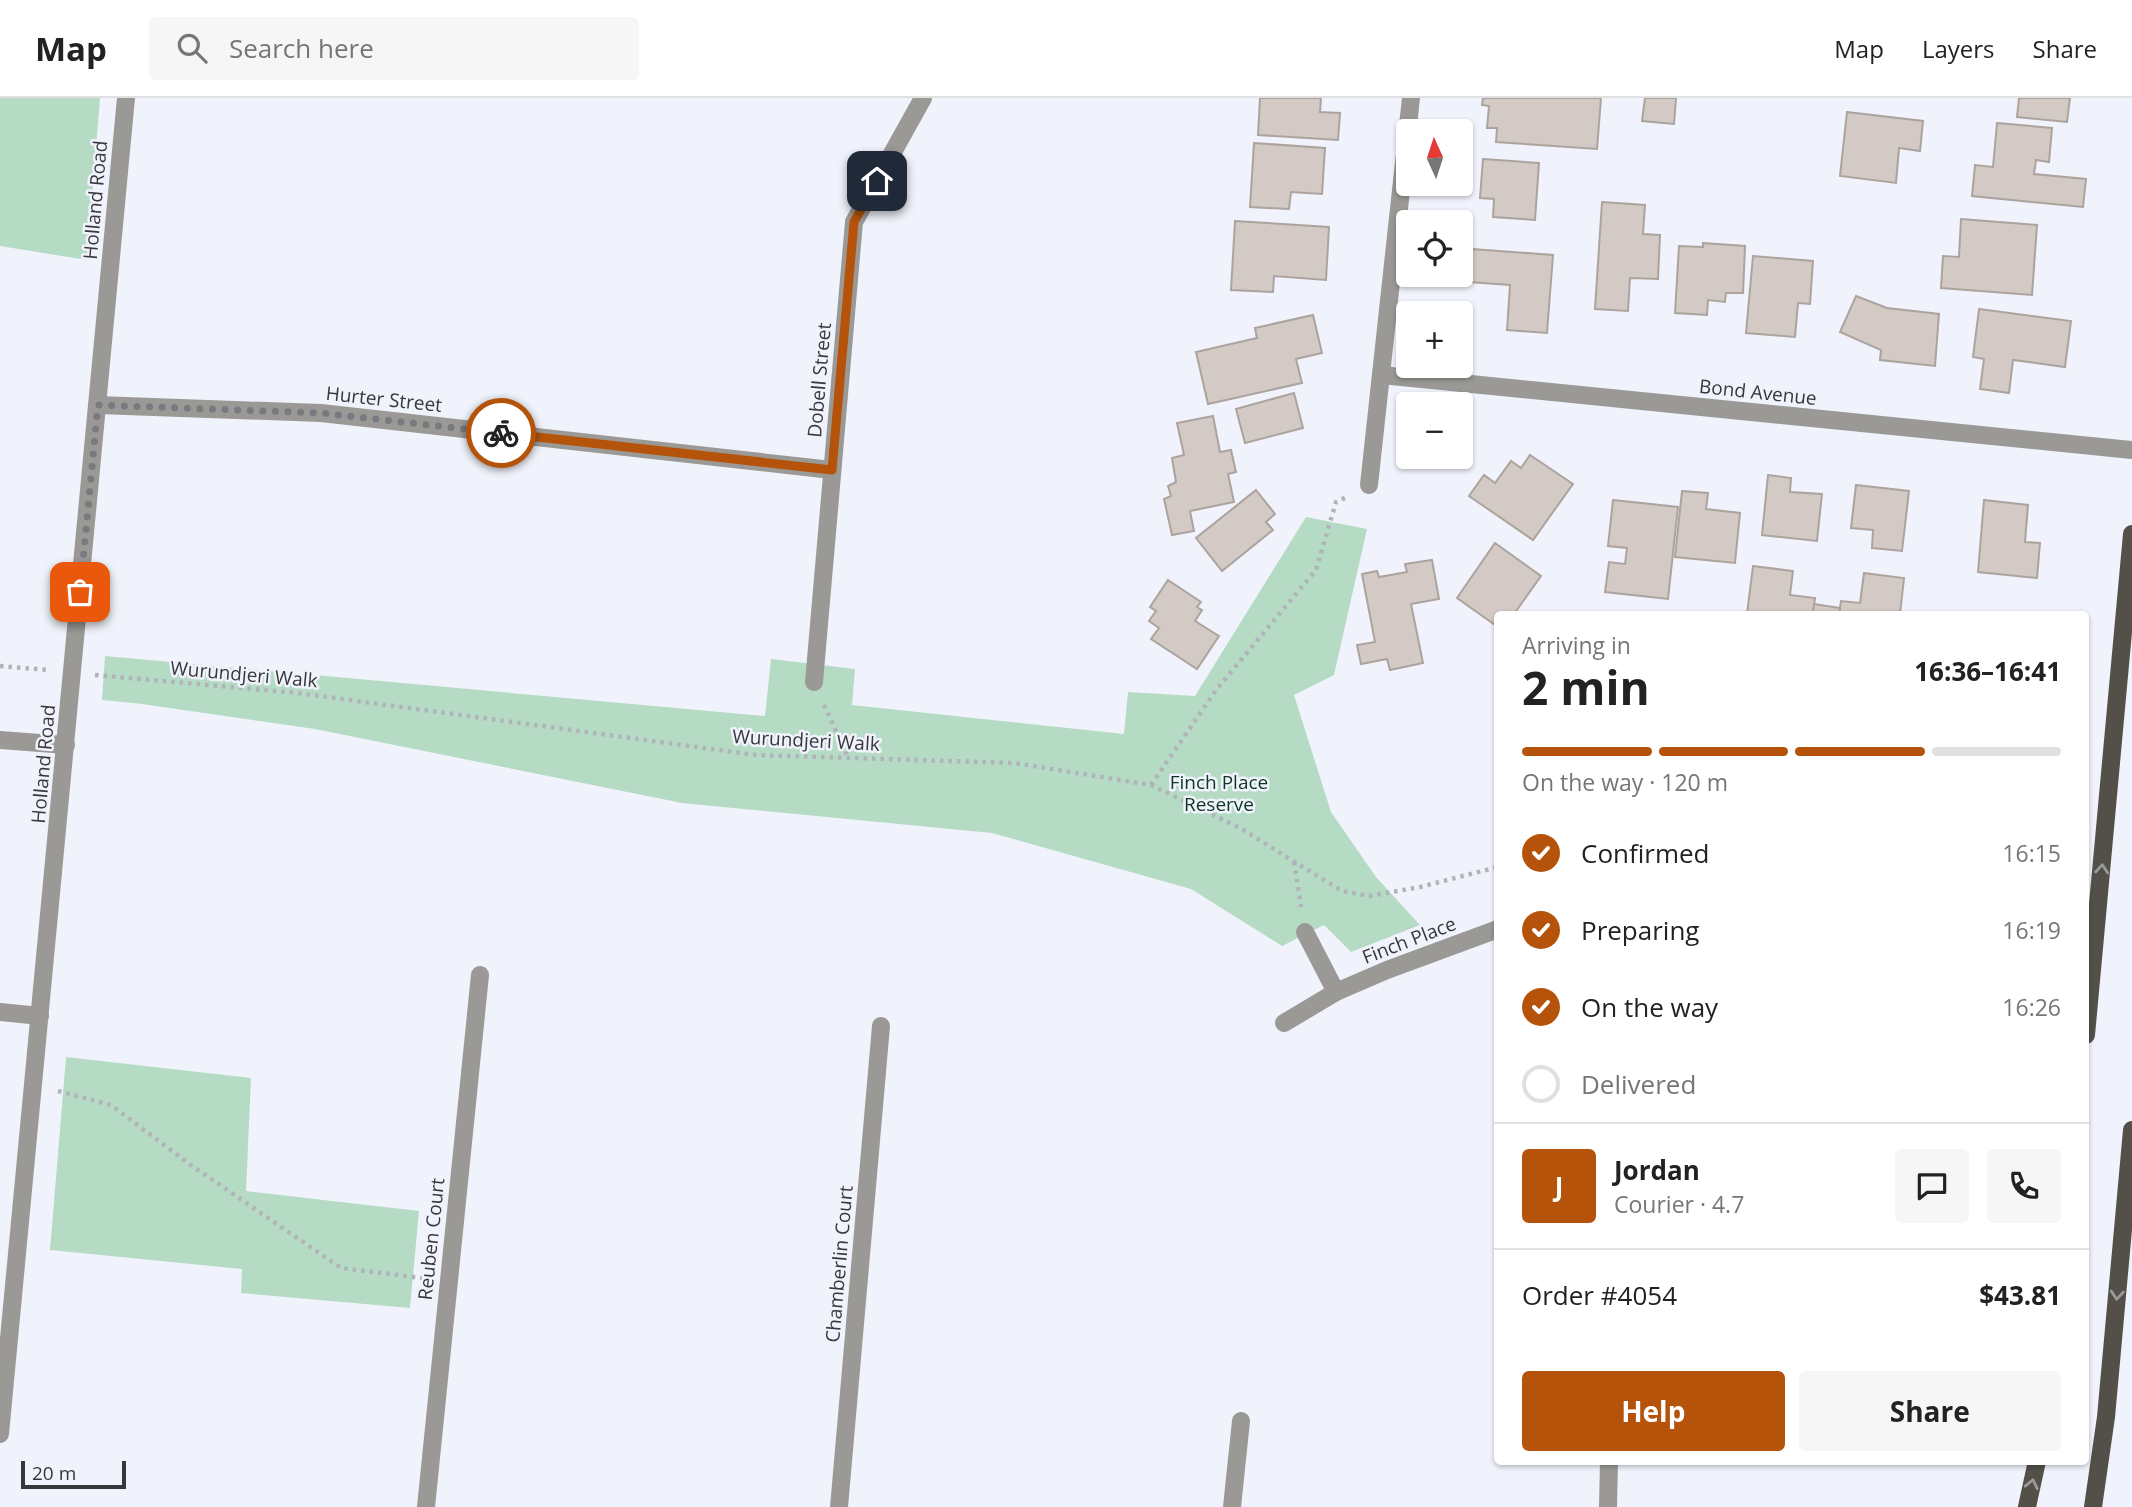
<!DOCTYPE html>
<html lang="en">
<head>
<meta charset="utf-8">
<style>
	body { margin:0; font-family:"Open Sans",sans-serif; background:#f6f6f6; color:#222; height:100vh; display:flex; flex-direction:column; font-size:26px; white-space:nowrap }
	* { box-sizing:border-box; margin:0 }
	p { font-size:23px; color:#767676 }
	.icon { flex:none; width:38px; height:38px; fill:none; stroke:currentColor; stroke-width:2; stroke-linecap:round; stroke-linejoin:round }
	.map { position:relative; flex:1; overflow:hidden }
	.drawer { position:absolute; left:1494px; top:513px; width:595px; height:854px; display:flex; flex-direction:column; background:#fff; border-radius:7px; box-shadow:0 2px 5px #0004 }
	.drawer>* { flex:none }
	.needle { width:46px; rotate:357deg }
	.buttons { position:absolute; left:1396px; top:21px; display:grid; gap:14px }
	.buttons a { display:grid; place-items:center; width:77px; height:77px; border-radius:7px; background:#fff; box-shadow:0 2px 5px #0004; font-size:35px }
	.scale { position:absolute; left:21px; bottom:18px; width:105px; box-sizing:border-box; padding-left:7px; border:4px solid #38383c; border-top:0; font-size:19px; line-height:24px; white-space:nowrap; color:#38383c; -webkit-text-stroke:5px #f1f3fc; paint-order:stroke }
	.pin { position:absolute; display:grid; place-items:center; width:60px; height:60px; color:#fff; margin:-30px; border-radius:14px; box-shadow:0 4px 10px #0006 }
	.courier { position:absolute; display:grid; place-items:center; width:70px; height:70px; margin:-35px; border:5px solid #b45309; border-radius:50%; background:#fff; color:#222; box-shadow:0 2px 9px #0007 }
	.summary em { font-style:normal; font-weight:700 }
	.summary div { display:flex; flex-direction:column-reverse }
	.summary { display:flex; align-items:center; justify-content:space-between; height:119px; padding:0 28px }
	h1 { font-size:46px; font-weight:700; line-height:52px }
	.bar { display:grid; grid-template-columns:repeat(4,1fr); gap:10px 7px; align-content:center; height:84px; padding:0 28px }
	.bar i { height:9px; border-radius:5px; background:#e0e0e0 }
	.bar .selected { background:#b45309 }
	.bar p { grid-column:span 4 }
	.line { display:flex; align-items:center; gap:18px; padding:0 28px; border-top:2px solid #e0e0e0 }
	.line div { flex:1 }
	.round { display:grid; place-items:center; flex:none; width:74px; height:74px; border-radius:7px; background:#f6f6f6 }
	ol { padding:0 28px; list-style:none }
	li { display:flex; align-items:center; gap:21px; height:77px }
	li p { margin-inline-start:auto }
	li .icon { padding:7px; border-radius:50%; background:#b45309; color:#fff; stroke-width:4 }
	li:last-child { color:#767676 }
	li i { width:38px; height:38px; border:4px solid #e0e0e0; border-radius:50% }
	.action { display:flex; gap:14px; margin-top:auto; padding:14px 28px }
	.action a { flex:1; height:80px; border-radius:7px; background:#b45309; color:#fff; font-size:28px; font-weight:700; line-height:80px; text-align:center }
	.action a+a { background:#f6f6f6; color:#222 }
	header { display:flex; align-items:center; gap:42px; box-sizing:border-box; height:98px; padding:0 35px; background:#fff; border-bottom:2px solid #e0e0e0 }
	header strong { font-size:33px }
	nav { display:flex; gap:38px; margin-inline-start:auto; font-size:24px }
	.search { width:490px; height:63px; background:#f6f6f6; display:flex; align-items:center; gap:18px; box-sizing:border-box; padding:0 24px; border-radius:7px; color:#767676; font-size:26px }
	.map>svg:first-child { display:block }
	.green { fill:#b5dbc4 }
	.building { fill:#d3c9c5; stroke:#aca39e; stroke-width:2 }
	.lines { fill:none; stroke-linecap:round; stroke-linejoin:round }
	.path { stroke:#b1b3ba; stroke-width:4.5; stroke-dasharray:3.5 5; stroke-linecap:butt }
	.minor { stroke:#9b9995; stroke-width:18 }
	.major { stroke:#53504a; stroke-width:18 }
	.oneway { stroke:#9a999a }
	.done { stroke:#79797f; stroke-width:7; stroke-dasharray:0 12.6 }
	.route { stroke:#b45309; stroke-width:9 }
	.labels { text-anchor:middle; stroke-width:5; stroke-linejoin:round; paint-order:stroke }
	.street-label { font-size:19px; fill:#38383c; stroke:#f1f3fc }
	.park-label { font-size:19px; fill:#0e3623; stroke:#f1f3fc }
</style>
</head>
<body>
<header>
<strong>Map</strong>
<div class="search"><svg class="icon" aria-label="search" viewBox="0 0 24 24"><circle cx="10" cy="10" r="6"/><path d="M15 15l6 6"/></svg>Search here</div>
<nav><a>Map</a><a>Layers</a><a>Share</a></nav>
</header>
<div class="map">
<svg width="2132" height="1409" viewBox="0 0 2132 1409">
	<rect width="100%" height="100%" fill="#f1f3fc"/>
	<g class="green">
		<polygon points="0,0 100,0 87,162 0,148"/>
		<polygon points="1306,419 1367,431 1334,577 1294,597 1331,714 1376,779 1420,827 1351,854 1324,827 1282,848 1191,791 992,735 682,705 315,631 142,606 102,602 105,558 765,618 771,561 855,571 852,607 1124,636 1128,594 1195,598"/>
		<polygon points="66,959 251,980 246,1093 419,1113 410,1210 241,1195 242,1171 50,1152"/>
	</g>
	<g class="building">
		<polygon points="1260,0 1321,0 1320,14 1340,15 1338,42 1258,37"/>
		<polygon points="1483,0 1601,0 1597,51 1496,44 1497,30 1487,30 1489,8 1482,7"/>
		<polygon points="1645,0 1676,0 1674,26 1642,23"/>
		<polygon points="2019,0 2070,0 2067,24 2017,19"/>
		<polygon points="1847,14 1923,23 1920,53 1899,50 1896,85 1840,78"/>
		<polygon points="1997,25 2052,30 2049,64 2036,62 2034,76 2086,81 2083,109 1972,98 1975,67 1993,69"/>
		<polygon points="1254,45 1325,50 1322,96 1291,94 1289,111 1250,109"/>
		<polygon points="1483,61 1539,65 1535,122 1493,119 1494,101 1480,100"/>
		<polygon points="1602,104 1645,107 1643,136 1660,137 1658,181 1630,180 1628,213 1595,211"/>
		<polygon points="1961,121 2037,127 2032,197 1941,190 1943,158 1959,159"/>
		<polygon points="1235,123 1329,129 1326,182 1274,178 1273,194 1231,192"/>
		<polygon points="1703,145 1745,148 1743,195 1726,195 1725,204 1708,202 1707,217 1675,215 1679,148 1703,149"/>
		<polygon points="1472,151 1553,157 1547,235 1507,232 1510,187 1469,184"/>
		<polygon points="1753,158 1813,163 1810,206 1798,205 1795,239 1746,235"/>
		<polygon points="1856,198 1887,210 1939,216 1935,268 1880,262 1881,252 1840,234"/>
		<polygon points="1979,211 2071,223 2065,269 2013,262 2009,295 1980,291 1984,261 1973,259"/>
		<polygon points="1313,217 1322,255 1296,261 1302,285 1208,306 1196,254 1257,240 1255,230"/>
		<polygon points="1294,295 1303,330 1245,345 1236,311"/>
		<polygon points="1213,318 1220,354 1231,352 1236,374 1228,376 1234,404 1190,413 1194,433 1172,437 1164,401 1171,398 1168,388 1176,384 1172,360 1184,357 1177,325"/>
		<polygon points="1530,357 1573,386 1533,442 1469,398 1484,377 1495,385 1511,363 1521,370"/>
		<polygon points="1768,377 1791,380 1790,394 1822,396 1817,443 1762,437"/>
		<polygon points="1856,387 1909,393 1902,453 1872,450 1873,432 1851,430"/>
		<polygon points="1256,392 1275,416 1266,424 1273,432 1222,473 1196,440"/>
		<polygon points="1682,393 1708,395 1706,411 1740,415 1735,465 1675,459"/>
		<polygon points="1613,402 1678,409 1668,501 1605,494 1609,464 1625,466 1627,450 1608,448"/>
		<polygon points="1984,402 2028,407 2025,444 2040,445 2037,480 1978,474"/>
		<polygon points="1495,445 1541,478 1514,516 1498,516 1498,529 1457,500"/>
		<polygon points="1432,462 1439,501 1411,506 1423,565 1390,572 1387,561 1361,566 1357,547 1375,544 1362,476 1377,473 1379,479 1407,474 1405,466"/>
		<polygon points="1753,468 1793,473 1790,497 1815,500 1813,516 1747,516"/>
		<polygon points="1864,475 1904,480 1900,516 1839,516 1841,503 1860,505"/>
		<polygon points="1168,482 1201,504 1197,509 1202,512 1195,523 1219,538 1197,571 1151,541 1159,530 1149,523 1156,513 1150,509"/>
		<polygon points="1814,506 1840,510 1839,516 1813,516"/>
	</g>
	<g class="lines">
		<g class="path">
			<polyline points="0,568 48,572"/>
			<polyline points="95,577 298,595 756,657 1015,665 1151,687 1240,730 1342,793 1369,798 1420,789 1498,769"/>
			<polyline points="824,607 848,659"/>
			<polyline points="1151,687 1216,592 1316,472 1336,404 1349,398"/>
			<polyline points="1294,764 1301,809"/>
			<polyline points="58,993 111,1007 188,1065 341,1170 422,1180"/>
		</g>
		<g class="minor">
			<polyline points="1381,277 2132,352"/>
			<polyline points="98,307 321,315 832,372"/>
			<polyline points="1369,387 1411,0"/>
			<polyline points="814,584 854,124 923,0"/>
			<polyline points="0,642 66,647"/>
			<polyline points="1305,834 1336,894"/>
			<polyline points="0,914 40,918"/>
			<polyline points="1284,925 1336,894 1387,872 1498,831"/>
			<polyline points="0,1336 126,0"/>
			<polyline points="426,1409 480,877"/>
			<polyline points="839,1409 881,928"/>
			<polyline points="1232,1409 1241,1323"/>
			<polyline points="1608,1409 1609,1363"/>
		</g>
		<g class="major">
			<polyline points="2086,937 2132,436"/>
			<polyline points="2027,1409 2037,1363"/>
			<polyline points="2093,1409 2106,1319 2132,1032"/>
		</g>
	</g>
	<defs><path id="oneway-chevron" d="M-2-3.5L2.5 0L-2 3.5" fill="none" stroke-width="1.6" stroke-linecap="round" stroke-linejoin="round" transform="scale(1.75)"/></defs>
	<g class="oneway">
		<use href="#oneway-chevron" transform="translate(2102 771) rotate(-85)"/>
		<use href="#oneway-chevron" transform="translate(2117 1197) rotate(95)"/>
		<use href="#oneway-chevron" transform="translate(2032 1386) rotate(-78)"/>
	</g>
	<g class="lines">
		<polyline class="done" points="80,494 98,307 321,315 501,335"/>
		<polyline class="route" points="501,335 832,372 854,124 877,83"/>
	</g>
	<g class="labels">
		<g class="street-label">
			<text transform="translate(95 102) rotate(-85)" y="7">Holland Road</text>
			<text transform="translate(819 282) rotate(-85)" y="7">Dobell Street</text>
			<text transform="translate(1758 294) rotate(6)" y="7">Bond Avenue</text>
			<text transform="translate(384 301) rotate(6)" y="7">Hurter Street</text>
			<text transform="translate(244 576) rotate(5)" y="7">Wurundjeri Walk</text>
			<text transform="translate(806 642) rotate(3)" y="7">Wurundjeri Walk</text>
			<text transform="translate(43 666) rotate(-85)" y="7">Holland Road</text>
			<text transform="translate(1409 842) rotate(-21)" y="7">Finch Place</text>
			<text transform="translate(431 1141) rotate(-84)" y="7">Reuben Court</text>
			<text transform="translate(839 1166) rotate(-85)" y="7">Chamberlin Court</text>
		</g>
		<g class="park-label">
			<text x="1219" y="691">Finch Place<tspan x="1219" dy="22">Reserve</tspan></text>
		</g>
	</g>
</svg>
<div class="buttons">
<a><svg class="needle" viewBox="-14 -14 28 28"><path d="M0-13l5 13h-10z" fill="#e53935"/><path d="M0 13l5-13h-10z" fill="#767676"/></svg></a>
<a><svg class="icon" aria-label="locate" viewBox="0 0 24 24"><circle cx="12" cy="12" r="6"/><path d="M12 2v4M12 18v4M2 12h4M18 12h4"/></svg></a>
<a>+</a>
<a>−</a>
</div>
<div class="scale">20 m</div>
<div class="pin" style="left:80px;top:494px;background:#ea580c"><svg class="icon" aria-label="bag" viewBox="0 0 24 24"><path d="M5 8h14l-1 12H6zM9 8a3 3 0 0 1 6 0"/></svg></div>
<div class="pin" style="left:877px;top:83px;background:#1f2937"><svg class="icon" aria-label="home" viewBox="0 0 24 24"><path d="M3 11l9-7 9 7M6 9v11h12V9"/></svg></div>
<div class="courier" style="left:501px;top:335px"><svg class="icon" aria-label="bike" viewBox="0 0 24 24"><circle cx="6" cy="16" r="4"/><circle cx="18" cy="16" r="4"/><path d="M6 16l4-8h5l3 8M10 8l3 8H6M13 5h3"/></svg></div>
<section class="drawer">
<div class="summary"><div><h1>2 min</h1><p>Arriving in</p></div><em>16:36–16:41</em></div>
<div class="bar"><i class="selected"></i><i class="selected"></i><i class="selected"></i><i></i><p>On the way · 120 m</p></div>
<ol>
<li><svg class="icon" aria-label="check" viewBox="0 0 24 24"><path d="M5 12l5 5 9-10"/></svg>Confirmed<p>16:15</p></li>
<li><svg class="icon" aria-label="check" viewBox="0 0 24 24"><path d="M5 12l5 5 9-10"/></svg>Preparing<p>16:19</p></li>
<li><svg class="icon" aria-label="check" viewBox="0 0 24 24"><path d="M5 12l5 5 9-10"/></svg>On the way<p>16:26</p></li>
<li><i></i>Delivered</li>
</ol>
<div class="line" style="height:126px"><b class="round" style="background:#b45309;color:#fff">J</b><div><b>Jordan</b><p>Courier · 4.7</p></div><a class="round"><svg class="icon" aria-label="chat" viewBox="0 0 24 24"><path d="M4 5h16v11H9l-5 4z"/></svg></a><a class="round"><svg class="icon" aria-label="phone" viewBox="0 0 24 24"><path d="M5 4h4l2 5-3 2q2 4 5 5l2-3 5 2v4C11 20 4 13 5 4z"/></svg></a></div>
<div class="line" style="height:91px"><div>Order #4054</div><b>$43.81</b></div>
<div class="action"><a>Help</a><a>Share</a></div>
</section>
</div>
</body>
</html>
